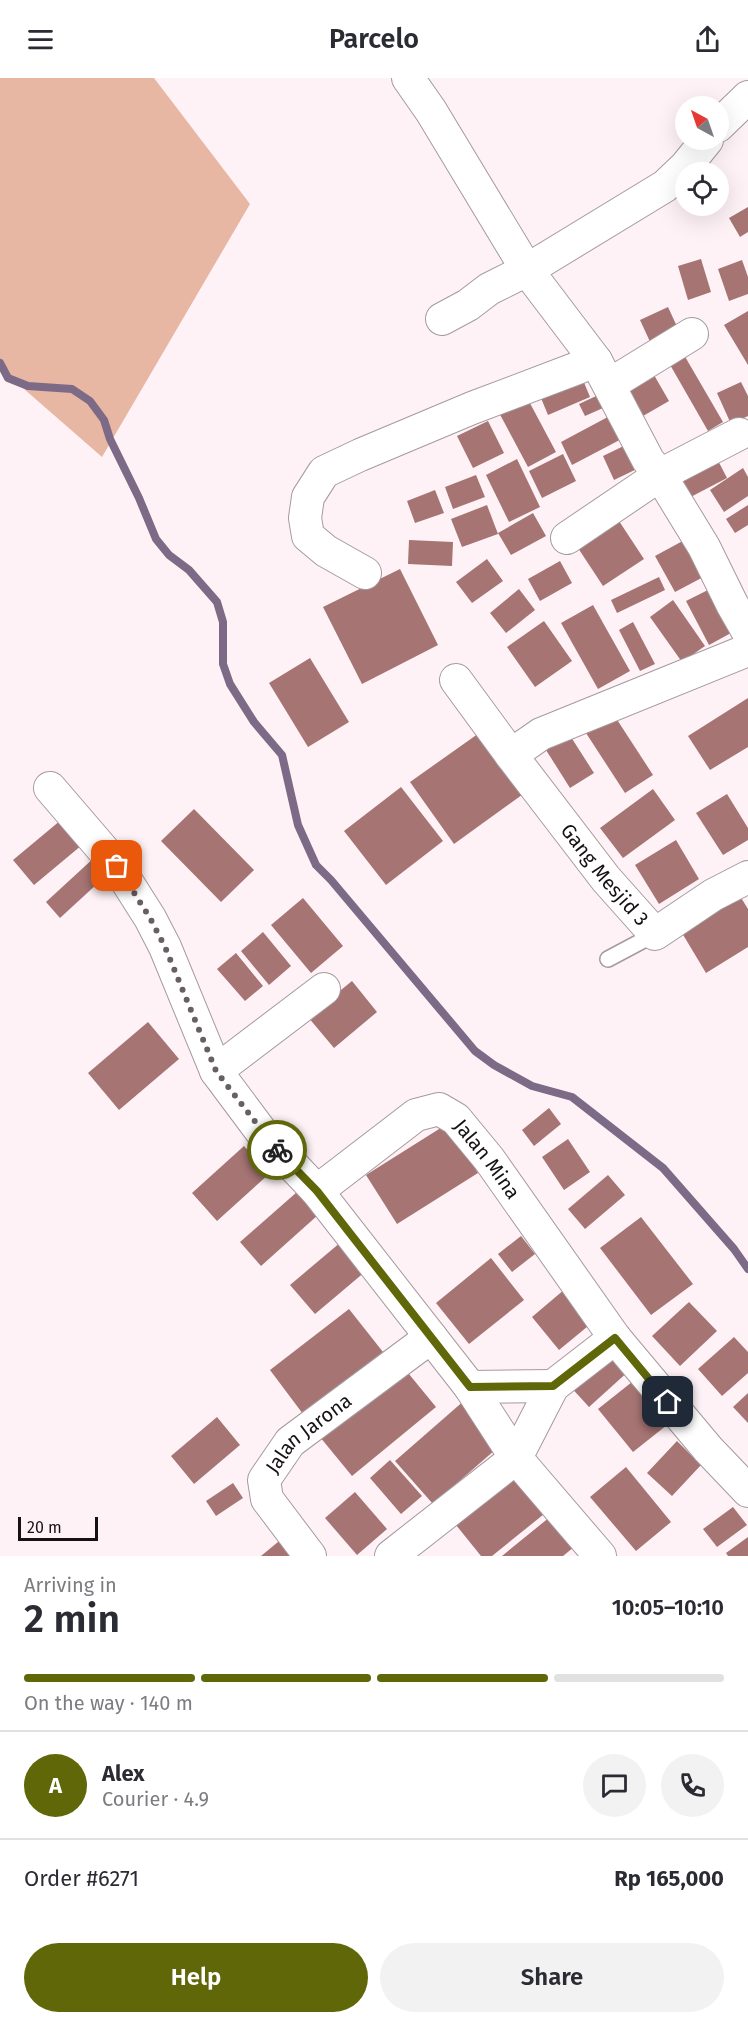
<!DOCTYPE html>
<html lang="en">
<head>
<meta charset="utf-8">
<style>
	body { margin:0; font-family:"Fira Sans",sans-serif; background:#f2f2f3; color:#2b2b33; height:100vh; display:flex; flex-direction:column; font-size:22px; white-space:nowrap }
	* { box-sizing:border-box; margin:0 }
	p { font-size:20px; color:#7c7c81 }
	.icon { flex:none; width:33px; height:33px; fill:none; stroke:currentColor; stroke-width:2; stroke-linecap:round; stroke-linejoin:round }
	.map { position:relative; height:1478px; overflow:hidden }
	.side { display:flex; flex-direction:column; background:#fff; flex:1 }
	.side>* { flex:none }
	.needle { width:39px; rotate:320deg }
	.tools { position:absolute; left:675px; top:18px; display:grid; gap:12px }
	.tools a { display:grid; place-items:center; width:54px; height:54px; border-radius:50%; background:#fff; box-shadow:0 6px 24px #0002; font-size:30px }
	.scale { position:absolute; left:18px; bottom:15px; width:80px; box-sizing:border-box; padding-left:6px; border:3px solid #161213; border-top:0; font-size:16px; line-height:21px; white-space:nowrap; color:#161213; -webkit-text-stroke:4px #fef2f6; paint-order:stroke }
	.pin { position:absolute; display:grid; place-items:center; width:51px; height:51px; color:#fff; margin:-26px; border-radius:12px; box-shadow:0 3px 9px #0006 }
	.courier { position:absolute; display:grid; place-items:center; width:60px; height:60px; margin:-30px; border:4px solid #5f6708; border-radius:50%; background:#fff; color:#222; box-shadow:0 2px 8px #0007 }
	.overview em { font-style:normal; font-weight:600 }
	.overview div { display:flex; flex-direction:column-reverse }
	.overview { display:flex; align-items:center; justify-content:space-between; height:102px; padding:0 24px }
	h1 { font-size:39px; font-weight:600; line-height:45px }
	.bar { display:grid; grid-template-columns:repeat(4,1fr); gap:9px 6px; align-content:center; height:72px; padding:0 24px }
	.bar i { height:8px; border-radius:4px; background:#e1e1e2 }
	.bar .selected { background:#5f6708 }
	.bar p { grid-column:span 4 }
	.line { display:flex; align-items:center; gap:15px; padding:0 24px; border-top:2px solid #e1e1e2 }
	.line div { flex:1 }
	.round { display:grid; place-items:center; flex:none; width:63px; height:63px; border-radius:32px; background:#f2f2f3 }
	.action { display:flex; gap:12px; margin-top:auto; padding:12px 24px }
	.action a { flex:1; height:69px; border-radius:36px; background:#5f6708; color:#fff; font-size:24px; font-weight:600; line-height:69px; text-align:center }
	.action a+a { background:#f2f2f3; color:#2b2b33 }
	header { display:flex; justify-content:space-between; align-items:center; height:78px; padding:0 24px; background:#fff; font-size:27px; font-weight:600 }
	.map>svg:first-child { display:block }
	.forest { fill:#e7b7a3 }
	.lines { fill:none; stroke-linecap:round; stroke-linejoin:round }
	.stream { stroke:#7c6a86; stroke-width:8 }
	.building { fill:#a57473 }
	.lane-casing { stroke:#a59a9d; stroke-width:18 }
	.street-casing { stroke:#a59a9d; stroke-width:34 }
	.lane { stroke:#fff; stroke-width:15 }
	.street { stroke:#fff; stroke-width:32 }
	.done { stroke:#676062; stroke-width:6; stroke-dasharray:0 10.8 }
	.route { stroke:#5f6708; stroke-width:8 }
	.labels { text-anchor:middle; stroke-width:4.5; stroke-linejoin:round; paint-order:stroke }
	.street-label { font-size:20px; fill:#161213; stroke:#fef2f6 }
</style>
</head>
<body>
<header><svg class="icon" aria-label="menu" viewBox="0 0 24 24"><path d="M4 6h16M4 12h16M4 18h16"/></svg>Parcelo<svg class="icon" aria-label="share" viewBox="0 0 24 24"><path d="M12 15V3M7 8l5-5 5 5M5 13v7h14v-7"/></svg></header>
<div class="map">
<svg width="748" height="1478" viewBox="0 0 748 1478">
	<rect width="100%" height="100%" fill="#fef2f6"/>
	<polygon class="forest" points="0,0 154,0 250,126 102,379 0,290"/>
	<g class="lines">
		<polyline class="stream" points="0,285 8,300 28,308 72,311 90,323 104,342 110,361 139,420 156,461 169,477 189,492 217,524 223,544 223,586 230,606 254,644 282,677 298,747 316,787 331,802 475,973 494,987 532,1008 572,1019 663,1090 734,1171 748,1191"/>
	</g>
	<g class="building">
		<polygon points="748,129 748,154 740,159 729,140"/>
		<polygon points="701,181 711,214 688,222 678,188"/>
		<polygon points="742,182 748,199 748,216 729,223 718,191"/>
		<polygon points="668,229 680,255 652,268 640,242"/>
		<polygon points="748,233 748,287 724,247"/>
		<polygon points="680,270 723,344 708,353 665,278"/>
		<polygon points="578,290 590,319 548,337 536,308"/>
		<polygon points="654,297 669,323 643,338 628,312"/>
		<polygon points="741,304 748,318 748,338 731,346 717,315"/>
		<polygon points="607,313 612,326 585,338 579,326"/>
		<polygon points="524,314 556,374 528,389 496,329"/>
		<polygon points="619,333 631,356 572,387 561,364"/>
		<polygon points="488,343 504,375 473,390 457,358"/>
		<polygon points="632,364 643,388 614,402 603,378"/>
		<polygon points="712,371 727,400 683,423 668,394"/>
		<polygon points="563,376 576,403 542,420 529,393"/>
		<polygon points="517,381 540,429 509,444 486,397"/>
		<polygon points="743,390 748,399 748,418 724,434 710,412"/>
		<polygon points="476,397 485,419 453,431 445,409"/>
		<polygon points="435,412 444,435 415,445 407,423"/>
		<polygon points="487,427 498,456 462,469 451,441"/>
		<polygon points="748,427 748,447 735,455 726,441"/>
		<polygon points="533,435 546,458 511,477 498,455"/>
		<polygon points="619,443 644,481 603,508 578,470"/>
		<polygon points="690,459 709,496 675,514 655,478"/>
		<polygon points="409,462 453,464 452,488 408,486"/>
		<polygon points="487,481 503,503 472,525 456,504"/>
		<polygon points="560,483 572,505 540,523 528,501"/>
		<polygon points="400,491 438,567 362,606 323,529"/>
		<polygon points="659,499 665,512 617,535 611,522"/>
		<polygon points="519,511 535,532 506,555 490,535"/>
		<polygon points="708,512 731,555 709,567 686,523"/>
		<polygon points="673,522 705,568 682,584 650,539"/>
		<polygon points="593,527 630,593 598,611 561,545"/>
		<polygon points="544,543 572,583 535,609 507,569"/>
		<polygon points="633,544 655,586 640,593 619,552"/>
		<polygon points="310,580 349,644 308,669 269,605"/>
		<polygon points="748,620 748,669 710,692 688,658"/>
		<polygon points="614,637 653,697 625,715 586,655"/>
		<polygon points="482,653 526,714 454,766 410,704"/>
		<polygon points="569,656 594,695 570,710 546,672"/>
		<polygon points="401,709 443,763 386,807 344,753"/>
		<polygon points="653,711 675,742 623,780 600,750"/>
		<polygon points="727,716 748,750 748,762 723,777 696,735"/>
		<polygon points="194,731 254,792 221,824 161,763"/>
		<polygon points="61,742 82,767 34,807 13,782"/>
		<polygon points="676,762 699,801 659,826 635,787"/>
		<polygon points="96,778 110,794 60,840 46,824"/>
		<polygon points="735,810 748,831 748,869 706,895 676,845"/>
		<polygon points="303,820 343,868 311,895 271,847"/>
		<polygon points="263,854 291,888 269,907 241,873"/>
		<polygon points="236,875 263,908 245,923 217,891"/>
		<polygon points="352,903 377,934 334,970 308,939"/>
		<polygon points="148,944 179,981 119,1032 88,995"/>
		<polygon points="549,1030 561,1046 534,1068 522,1052"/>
		<polygon points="447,1046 478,1095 397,1146 366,1097"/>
		<polygon points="568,1061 590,1094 564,1112 542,1079"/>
		<polygon points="244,1068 269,1096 217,1143 192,1115"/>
		<polygon points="608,1097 625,1117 585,1151 568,1131"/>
		<polygon points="297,1114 318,1137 261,1188 240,1164"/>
		<polygon points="641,1139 693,1206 651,1237 600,1170"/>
		<polygon points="521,1158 535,1176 512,1194 498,1176"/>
		<polygon points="341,1164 366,1193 315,1236 290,1207"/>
		<polygon points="491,1180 524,1222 469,1266 436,1225"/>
		<polygon points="565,1211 593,1244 559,1272 532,1239"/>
		<polygon points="689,1224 717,1253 680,1288 652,1258"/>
		<polygon points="349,1231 383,1274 303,1336 270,1292"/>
		<polygon points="734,1259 748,1274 748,1295 722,1318 698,1291"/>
		<polygon points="611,1269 631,1291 589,1329 568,1306"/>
		<polygon points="404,1290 436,1329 352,1398 320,1359"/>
		<polygon points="637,1300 672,1343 633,1374 598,1331"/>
		<polygon points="748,1315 748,1345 733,1329"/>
		<polygon points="466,1321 503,1365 433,1426 395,1383"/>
		<polygon points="217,1339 240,1367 194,1406 171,1378"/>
		<polygon points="677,1363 701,1387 672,1418 647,1395"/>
		<polygon points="390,1382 422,1418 401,1436 370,1400"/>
		<polygon points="626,1389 671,1444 636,1473 590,1419"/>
		<polygon points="516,1391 549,1432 492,1478 481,1478 452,1442"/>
		<polygon points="233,1405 243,1420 216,1438 206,1423"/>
		<polygon points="355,1414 387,1451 357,1477 325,1440"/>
		<polygon points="733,1429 747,1447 717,1469 703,1451"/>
		<polygon points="556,1434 580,1464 563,1478 502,1478"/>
		<polygon points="284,1459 299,1478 261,1478"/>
		<polygon points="748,1459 748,1478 728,1478 726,1475"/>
	</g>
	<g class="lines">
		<g class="lane-casing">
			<polyline id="lane" points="608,881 655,856"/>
		</g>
		<g class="street-casing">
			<g id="street">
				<polyline points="408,0 431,33 527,192 596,283 648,382 660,397 704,469 732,526 748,554"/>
				<polyline points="718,48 748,19"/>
				<polyline points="442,241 468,227 489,211 527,192 665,108 686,88 707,62"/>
				<polyline points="609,307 692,256"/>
				<polyline points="567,460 660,397 739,356"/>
				<polyline points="365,495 326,473 308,458 305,440 308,419 324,394 360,377 472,330 596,283"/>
				<polyline points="456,602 511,677 541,656 748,572"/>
				<path id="s1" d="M511,677l95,124 49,55 58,-39 35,-18"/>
				<polyline points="50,710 117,788 150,840 165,869 216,993 263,1056 317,1113 470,1309 516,1380 600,1478"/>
				<polyline points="216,993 324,911"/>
				<path id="s2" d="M317,1113l99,-76 23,-6 17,10 33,40 126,179 93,111 40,42"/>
				<polyline points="470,1309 553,1308"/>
				<path id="s3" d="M310,1478l-43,-57 -3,-19 26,-38 141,-105"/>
				<polyline points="391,1478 516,1380 553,1308 615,1260"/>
			</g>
		</g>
		<use href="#lane" class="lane"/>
		<use href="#street" class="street"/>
	</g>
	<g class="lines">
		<polyline class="done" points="117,788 150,840 165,869 216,993 277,1072"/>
		<polyline class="route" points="277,1072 317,1113 470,1309 553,1308 615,1260 668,1324"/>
	</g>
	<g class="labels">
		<g class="street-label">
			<text dy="7" stroke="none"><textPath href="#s1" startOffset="152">Gang Mesjid 3</textPath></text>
			<text dy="7" stroke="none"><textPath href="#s2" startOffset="219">Jalan Mina</textPath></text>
			<text dy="7" stroke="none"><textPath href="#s3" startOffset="156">Jalan Jarona</textPath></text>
		</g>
	</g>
</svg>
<div class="tools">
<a><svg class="needle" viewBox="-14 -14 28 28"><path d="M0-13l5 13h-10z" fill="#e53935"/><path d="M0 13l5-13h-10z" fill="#7c7c81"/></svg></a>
<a><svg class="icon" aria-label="locate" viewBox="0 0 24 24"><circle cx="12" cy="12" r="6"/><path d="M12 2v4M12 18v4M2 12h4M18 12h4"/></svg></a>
</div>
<div class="scale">20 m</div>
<div class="pin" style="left:117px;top:788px;background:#ea580c"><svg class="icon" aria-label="bag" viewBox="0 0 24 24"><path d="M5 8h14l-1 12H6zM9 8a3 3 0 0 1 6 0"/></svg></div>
<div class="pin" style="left:668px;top:1324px;background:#1f2937"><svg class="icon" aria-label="home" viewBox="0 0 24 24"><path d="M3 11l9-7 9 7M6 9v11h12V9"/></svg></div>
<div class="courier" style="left:277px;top:1072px"><svg class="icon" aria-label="bike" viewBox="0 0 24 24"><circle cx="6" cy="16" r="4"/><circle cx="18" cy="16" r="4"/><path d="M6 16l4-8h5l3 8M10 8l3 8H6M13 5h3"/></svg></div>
</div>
<section class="side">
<div class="overview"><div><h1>2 min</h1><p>Arriving in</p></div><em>10:05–10:10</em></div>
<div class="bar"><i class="selected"></i><i class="selected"></i><i class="selected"></i><i></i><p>On the way · 140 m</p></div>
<div class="line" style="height:108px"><b class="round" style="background:#5f6708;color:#fff">A</b><div><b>Alex</b><p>Courier · 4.9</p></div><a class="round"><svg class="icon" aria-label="chat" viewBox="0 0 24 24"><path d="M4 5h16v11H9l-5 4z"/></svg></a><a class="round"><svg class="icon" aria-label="phone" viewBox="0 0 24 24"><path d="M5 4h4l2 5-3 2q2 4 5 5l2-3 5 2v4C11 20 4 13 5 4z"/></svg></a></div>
<div class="line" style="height:78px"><div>Order #6271</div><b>Rp 165,000</b></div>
<div class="action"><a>Help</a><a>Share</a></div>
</section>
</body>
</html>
